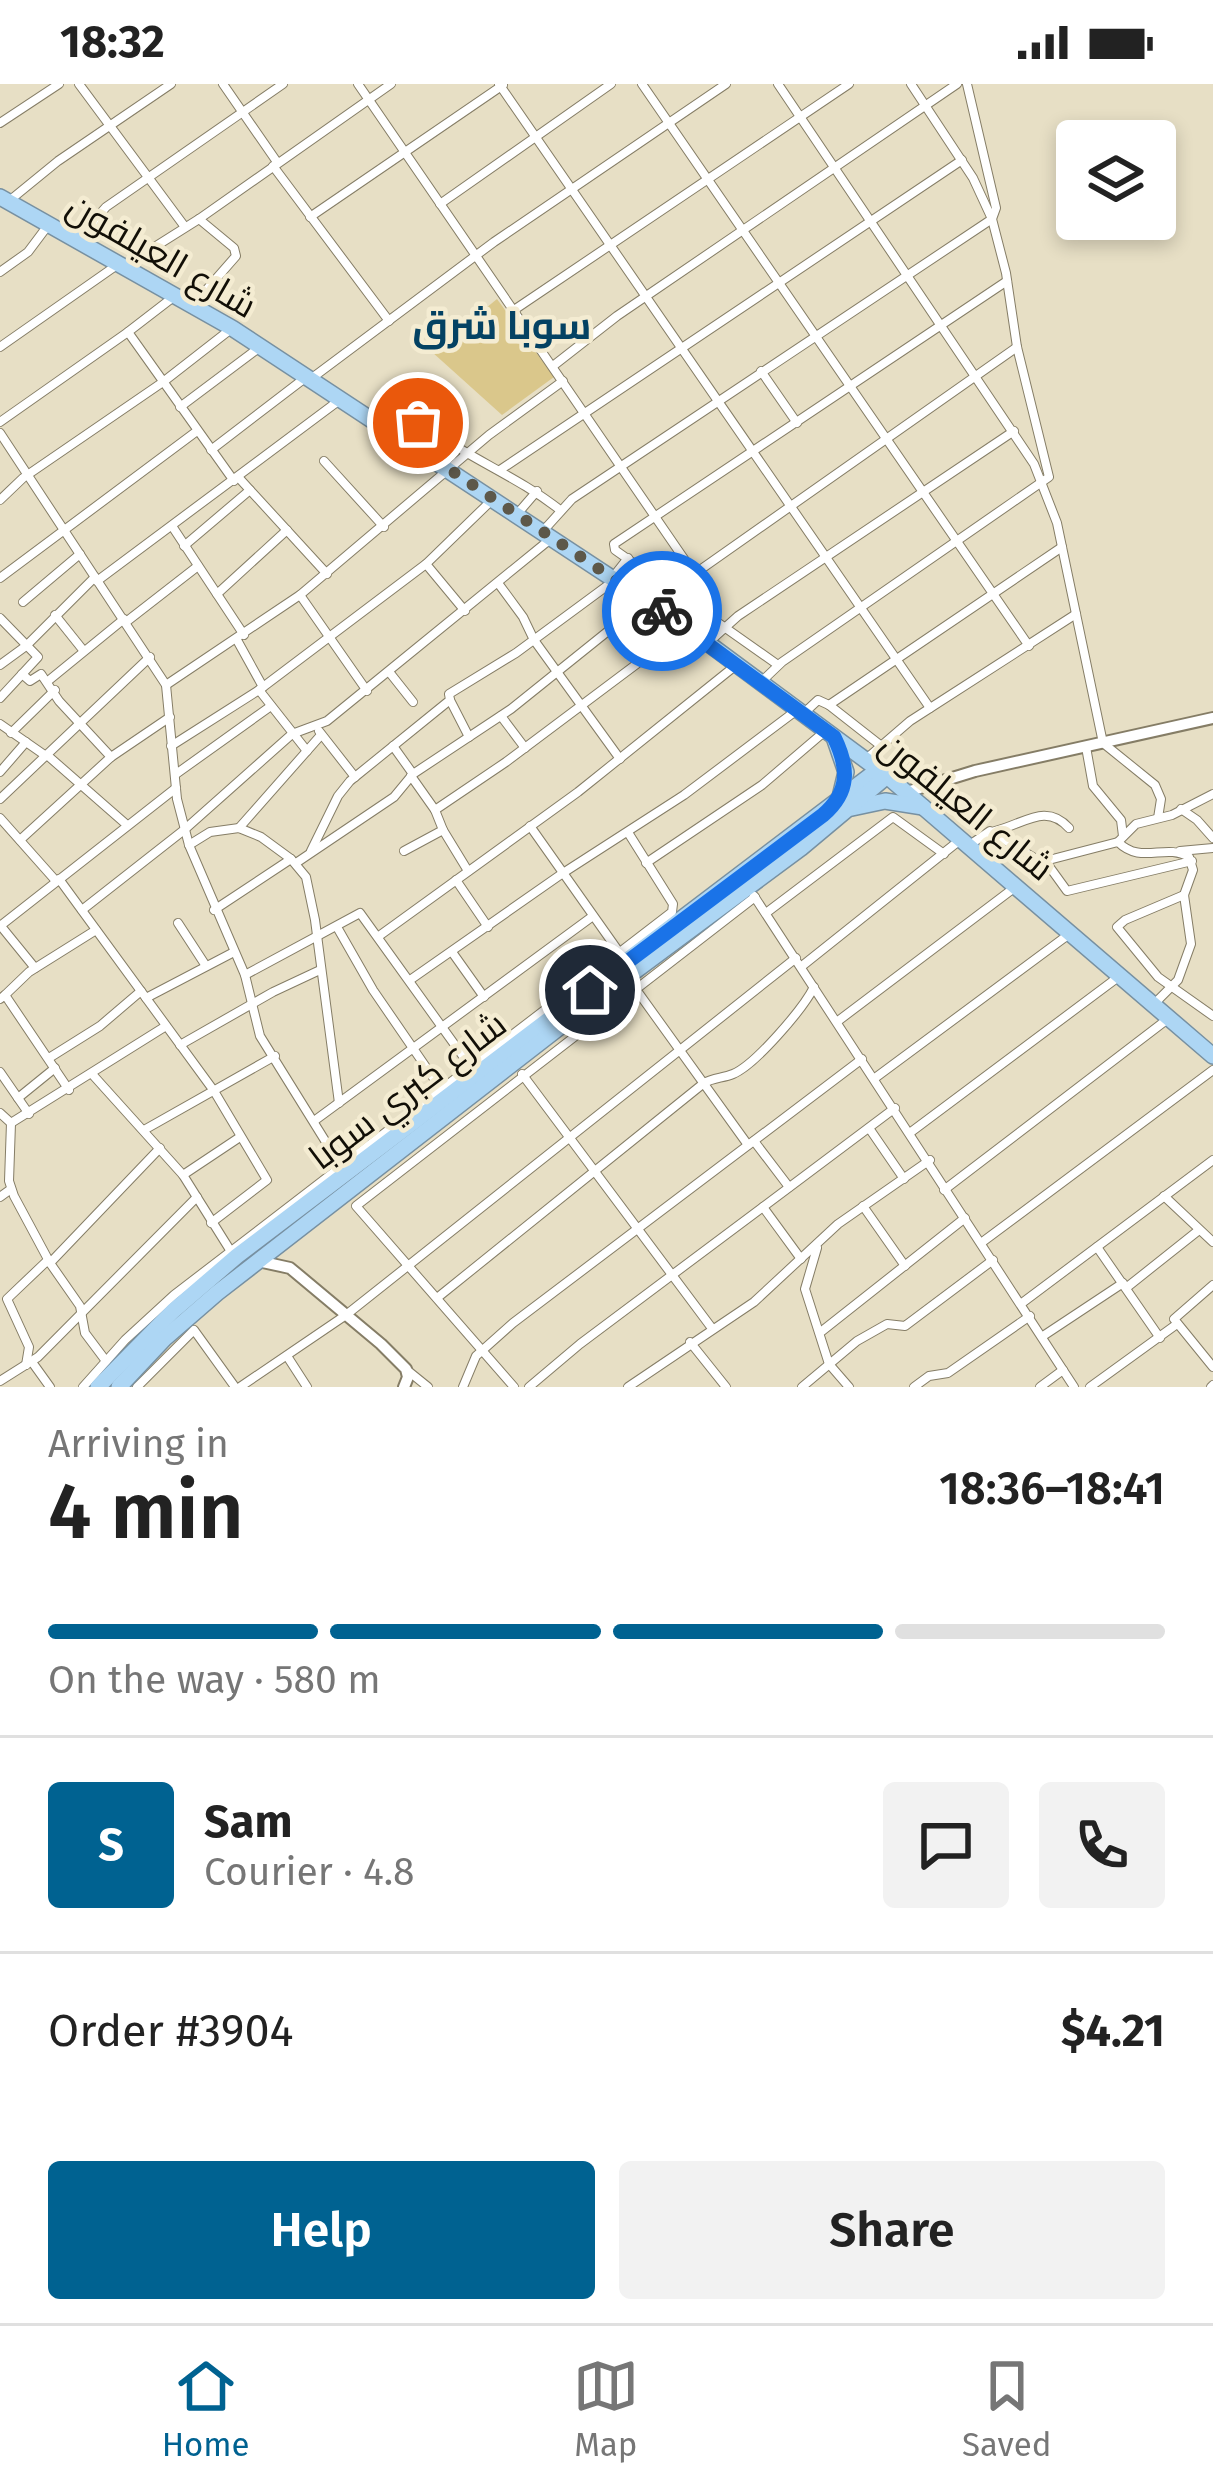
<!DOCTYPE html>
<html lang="en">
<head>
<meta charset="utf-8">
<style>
	body { margin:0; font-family:"Fira Sans",Cairo,sans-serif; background:#f2f2f2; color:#222; height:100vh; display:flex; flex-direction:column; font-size:45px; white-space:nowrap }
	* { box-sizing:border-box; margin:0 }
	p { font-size:39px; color:#767676 }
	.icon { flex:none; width:66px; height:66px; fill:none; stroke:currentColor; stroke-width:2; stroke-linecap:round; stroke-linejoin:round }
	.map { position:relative; height:1303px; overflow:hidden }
	.sheet { display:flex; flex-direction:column; background:#fff; flex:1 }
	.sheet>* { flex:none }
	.controls { position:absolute; left:1056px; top:36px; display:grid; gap:24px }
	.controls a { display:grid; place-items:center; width:120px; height:120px; border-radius:12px; background:#fff; box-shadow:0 6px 18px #0003; font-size:60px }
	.pin { position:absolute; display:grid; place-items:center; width:102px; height:102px; color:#fff; margin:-51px; border:6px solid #fff; border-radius:50%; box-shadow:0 3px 12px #0007 }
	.courier { position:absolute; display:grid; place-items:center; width:120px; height:120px; margin:-60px; border:9px solid #1a73e8; border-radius:50%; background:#fff; color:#222; box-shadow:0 3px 15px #0007 }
	.headline em { font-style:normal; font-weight:600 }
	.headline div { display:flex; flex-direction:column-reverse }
	.headline { display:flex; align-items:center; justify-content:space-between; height:204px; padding:0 48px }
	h1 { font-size:78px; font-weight:600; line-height:90px }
	.bar { display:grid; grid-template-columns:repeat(4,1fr); gap:18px 12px; align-content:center; height:144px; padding:0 48px }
	.bar i { height:15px; border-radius:9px; background:#e0e0e0 }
	.bar .selected { background:#006291 }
	.bar p { grid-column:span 4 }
	.line { display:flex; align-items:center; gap:30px; padding:0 48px; border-top:3px solid #e0e0e0 }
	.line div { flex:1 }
	.round { display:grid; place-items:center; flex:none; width:126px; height:126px; border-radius:12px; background:#f2f2f2 }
	.button { display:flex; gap:24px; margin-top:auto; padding:24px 48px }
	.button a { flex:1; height:138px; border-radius:12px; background:#006291; color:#fff; font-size:48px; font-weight:600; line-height:138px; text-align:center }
	.button a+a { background:#f2f2f2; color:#222 }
	.status { display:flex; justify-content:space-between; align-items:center; height:84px; padding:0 60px; background:#fff; direction:ltr }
	.status svg { height:33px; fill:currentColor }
	.tab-bar { display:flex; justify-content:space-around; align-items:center; height:168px; border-top:3px solid #e0e0e0; background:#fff; font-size:33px; color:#767676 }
	.tab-bar a { display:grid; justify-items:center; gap:6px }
	.tab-bar .selected { color:#006291 }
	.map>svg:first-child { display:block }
	.grass { fill:#dac78b }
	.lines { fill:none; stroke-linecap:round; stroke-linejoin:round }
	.street-casing { stroke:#857d66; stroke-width:10 }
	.secondary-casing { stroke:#857d66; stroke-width:14 }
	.highway-casing { stroke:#7790a1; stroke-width:18 }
	.street { stroke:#fff; stroke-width:8 }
	.secondary { stroke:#fff; stroke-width:10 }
	.highway { stroke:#add6f4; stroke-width:15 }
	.done { stroke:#5d584a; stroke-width:12; stroke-dasharray:0 21.6 }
	.route { stroke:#1a73e8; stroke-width:15 }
	.labels { text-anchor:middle; stroke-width:9; stroke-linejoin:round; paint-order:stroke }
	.street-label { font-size:36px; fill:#120f07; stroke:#f4ecd2 }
	.neighbourhood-label { font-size:39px; font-weight:bold; fill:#044263; stroke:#f4ecd2 }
</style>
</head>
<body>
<div class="status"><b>18:32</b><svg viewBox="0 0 49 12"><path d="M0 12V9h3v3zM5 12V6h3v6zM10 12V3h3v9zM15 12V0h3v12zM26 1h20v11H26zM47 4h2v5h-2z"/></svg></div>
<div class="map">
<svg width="1213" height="1303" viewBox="0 0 1213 1303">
	<rect width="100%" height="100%" fill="#e7dfc5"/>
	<polygon class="grass" points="497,215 554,293 502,331 432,268"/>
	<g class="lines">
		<g class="street-casing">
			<g id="street">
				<polyline points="79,0 185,143"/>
				<polyline points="223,0 277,78"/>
				<polyline points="358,0 693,488"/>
				<polyline points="499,0 930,624"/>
				<polyline points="642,0 1029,562"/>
				<polyline points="778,0 1034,380 1057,439 1103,659 1155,701 1161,715 1158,734"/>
				<polyline points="0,39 59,0"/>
				<polyline points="273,82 389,237"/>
				<polyline points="9,117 58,77 171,0"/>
				<polyline points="440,120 611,0"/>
				<polyline points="310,133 503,1"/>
				<polyline points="79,154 106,123 283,0"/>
				<polyline points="126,181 199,135 391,0"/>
				<polyline points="0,188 28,168 49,140"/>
				<polyline points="176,211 128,248 234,397"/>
				<polyline points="194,220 236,172 234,164 199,135"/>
				<polyline points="514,226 849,0"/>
				<polyline points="0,263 117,181"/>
				<polyline points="553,282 617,232 957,0"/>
				<polyline points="761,287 797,339"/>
				<polyline points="312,294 494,158 726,0"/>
				<polyline points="180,323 260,263"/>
				<polyline points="0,338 128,248"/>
				<polyline points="0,349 166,601 177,715 189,761 245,891 260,952 329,1063 336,1089"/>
				<path d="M401,353l20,-15c43,35 95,53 139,88"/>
				<polyline points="211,366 305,294"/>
				<polyline points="324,377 384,443"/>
				<polyline points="500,386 962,76"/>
				<polyline points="239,394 327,490"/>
				<polyline points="0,416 23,394 163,298 231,245"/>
				<polyline points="518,429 537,407"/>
				<polyline points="172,442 244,551"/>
				<polyline points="543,447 572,415 992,135 973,94 911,0"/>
				<polyline points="184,462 250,406"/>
				<polyline points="426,480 465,527"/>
				<polyline points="613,493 628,474"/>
				<polyline points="0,494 197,347"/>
				<polyline points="97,497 341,315"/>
				<polyline points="498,499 523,533 534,556 620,675"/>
				<polyline points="217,510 287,446"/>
				<polyline points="300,511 367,607"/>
				<polyline points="23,518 80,470"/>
				<polyline points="653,519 1017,263"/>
				<polyline points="55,531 83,566"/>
				<polyline points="0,534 38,573 0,614"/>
				<polyline points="126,538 198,482"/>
				<polyline points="237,556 263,603"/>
				<polyline points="709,558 738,532 1014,347"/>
				<polyline points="0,581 26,562 95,493"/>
				<polyline points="778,581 615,466 614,460 1007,197"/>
				<polyline points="390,589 413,618"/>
				<polyline points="22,590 30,597 41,590 59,617 111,673"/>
				<polyline points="48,597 124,535"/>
				<polyline points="761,598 782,578 1049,393 1017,263 1006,189 992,135 996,124 967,0"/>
				<polyline points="166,601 300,511 489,351 563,297"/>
				<polyline points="259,606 307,667"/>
				<polyline points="450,616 469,653"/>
				<polyline points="829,621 880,661"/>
				<polyline points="804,629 818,616 829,621 1062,463"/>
				<polyline points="501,632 525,664"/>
				<polyline points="0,640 46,672"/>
				<polyline points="319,647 355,693"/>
				<polyline points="11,649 55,606"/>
				<polyline points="171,662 259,606 426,480 493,415"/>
				<polyline points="393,662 413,690"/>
				<polyline points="1086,663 1093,702 1121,736 1123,752"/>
				<polyline points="47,671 127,741"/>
				<polyline points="866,675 910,637 1076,530"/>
				<polyline points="0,688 26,658"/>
				<polyline points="176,690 271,622"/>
				<polyline points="411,692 435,726 443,746 468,787"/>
				<polyline points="0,715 150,573"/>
				<polyline points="1181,725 1197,736 1213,754"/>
				<polyline points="435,726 506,678 686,543"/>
				<polyline points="0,734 56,797"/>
				<polyline points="530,742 619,868"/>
				<polyline points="239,744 321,651"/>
				<path d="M995,747c29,-7 51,-29 74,-3"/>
				<polyline points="20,756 111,673 170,633"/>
				<polyline points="1118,758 1136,740 1172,731 1213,710"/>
				<path d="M971,760l19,-13 51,31 77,-20c23,23 47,1 71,15l4,13 -9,25 7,49 -13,36 -23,23"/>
				<polyline points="189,761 210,748 239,744 261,753 291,775 306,793 315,836 339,1019"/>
				<polyline points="311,767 338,712 350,697 450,616 449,610 516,569 615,496"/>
				<polyline points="404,767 443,746"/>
				<polyline points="1180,767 1213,764"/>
				<polyline points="1046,778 1067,807 1192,777"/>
				<polyline points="296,779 394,713 413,690 511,625 643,519"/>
				<polyline points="646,779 762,701 824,648"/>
				<polyline points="59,795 214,1007 267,1096 211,1139"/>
				<polyline points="456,796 488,843"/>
				<polyline points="1184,811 1125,836 1117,843 1158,893 1213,932"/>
				<polyline points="754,812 1074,1303"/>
				<polyline points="82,826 184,746 292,650 327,637 553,453"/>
				<polyline points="214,826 291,775"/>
				<polyline points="766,829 893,733 944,770"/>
				<polyline points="178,839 206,882"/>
				<polyline points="0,841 35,884"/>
				<polyline points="0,842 176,704"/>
				<polyline points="337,843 373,906 441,1005"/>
				<polyline points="379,852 578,708 735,582"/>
				<polyline points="452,868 484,913"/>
				<polyline points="802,882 960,756"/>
				<polyline points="245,891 360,829 470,982"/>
				<polyline points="410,896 563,789 684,711 797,626"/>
				<polyline points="635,904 748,1061"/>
				<polyline points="5,911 29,888 96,846"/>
				<polyline points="146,914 234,868"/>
				<polyline points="0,915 5,911 69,1006"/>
				<polyline points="838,937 1014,804"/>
				<polyline points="180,961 273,908 320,886"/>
				<polyline points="49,974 100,942 141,907"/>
				<polyline points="0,988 29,1030"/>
				<polyline points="92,990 183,1091 230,1166"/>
				<polyline points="522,990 711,1243"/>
				<polyline points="875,994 1072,848"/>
				<polyline points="18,1014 55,984"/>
				<polyline points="0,1029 11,1039"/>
				<polyline points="314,1037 593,832"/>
				<polyline points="11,1039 9,1097 14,1112 50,1179 80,1222 85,1249 106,1277"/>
				<polyline points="11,1039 166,942"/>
				<polyline points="869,1044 904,1095"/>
				<polyline points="144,1046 275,972"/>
				<polyline points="911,1048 1121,891"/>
				<polyline points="754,1057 789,1103"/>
				<polyline points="183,1091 240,1053"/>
				<polyline points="944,1106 1169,934"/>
				<polyline points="1164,1112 1213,1158"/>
				<polyline points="0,1113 11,1105"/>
				<polyline points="863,1122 905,1182"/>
				<polyline points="763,1123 801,1175"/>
				<polyline points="981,1159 1213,986"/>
				<polyline points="1097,1163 1160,1254"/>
				<polyline points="817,1164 805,1205 829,1280 849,1303"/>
				<polyline points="50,1179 160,1064"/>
				<polyline points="1213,1201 1174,1235 1213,1283"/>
				<polyline points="1126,1204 1199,1146"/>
				<path d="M437,1214l267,-215c9,-5 19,-5 29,-9 22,-9 70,-65 81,-87"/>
				<polyline points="1022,1219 1213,1076"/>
				<polyline points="822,1247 965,1134"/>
				<polyline points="1043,1252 1123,1199"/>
				<polyline points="690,1258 726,1303"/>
				<polyline points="287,1272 307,1303"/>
				<polyline points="32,1278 50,1303"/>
				<polyline points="26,1281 29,1263 7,1215 48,1176"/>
				<polyline points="407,1286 428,1303"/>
				<polyline points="0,1297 38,1273 197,1113"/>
				<polyline points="83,1303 125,1256 174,1211 672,828 673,820 629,750"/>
				<polyline points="137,1303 194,1246 235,1303"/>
				<polyline points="240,1303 346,1231 796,874"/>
				<polyline points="463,1303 476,1272 513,1239 862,975"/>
				<polyline points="514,1303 356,1122 755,813"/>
				<polyline points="529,1303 580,1260 895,1024"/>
				<polyline points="628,1303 754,1218 838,1140 930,1076"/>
				<polyline points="802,1303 857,1257 887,1240 905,1242 993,1176"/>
				<polyline points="914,1303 929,1292 948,1289 1030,1232"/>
				<polyline points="1040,1303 1063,1286"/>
				<polyline points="1090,1303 1177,1240"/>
				<polyline points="1211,1303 1213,1301"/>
			</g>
		</g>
		<g class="secondary-casing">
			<g id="secondary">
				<polyline points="907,708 975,687 1213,634"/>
				<polyline points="258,1177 290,1184 381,1260 406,1285 408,1293 404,1303"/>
			</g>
		</g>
		<g class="highway-casing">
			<g id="highway">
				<polyline points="0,113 232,244 686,543 887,692 1213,972"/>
				<polyline points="835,656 846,688 840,713"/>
				<polyline points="852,724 885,717 923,723"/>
				<polyline points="98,1303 173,1227 237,1172 879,685"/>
				<polyline points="119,1303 164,1255 217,1209 565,939 801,764 887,692"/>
			</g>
		</g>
		<use href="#street" class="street"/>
		<use href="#secondary" class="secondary"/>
		<use href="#highway" class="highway"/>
	</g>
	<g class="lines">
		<polyline class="done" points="418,339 401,353 662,527"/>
		<path class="route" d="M590,906l233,-175c27,-23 26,-47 11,-78l-172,-126"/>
	</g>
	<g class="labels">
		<g class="street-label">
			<text transform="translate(162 171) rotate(30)" y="13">شارع العيلفون</text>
			<text transform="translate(967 722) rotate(39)" y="13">شارع العيلفون</text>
			<text transform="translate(407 1006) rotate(-37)" y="13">شارع كبري سوبا</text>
		</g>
		<g class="neighbourhood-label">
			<text x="502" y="255">سوبا شرق</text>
		</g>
	</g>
</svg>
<div class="controls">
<a><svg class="icon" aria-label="layers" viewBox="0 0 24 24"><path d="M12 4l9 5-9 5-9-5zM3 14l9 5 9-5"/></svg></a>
</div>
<div class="pin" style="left:418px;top:339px;background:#ea580c"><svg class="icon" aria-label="bag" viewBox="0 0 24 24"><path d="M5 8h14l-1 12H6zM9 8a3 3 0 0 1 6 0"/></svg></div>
<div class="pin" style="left:590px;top:906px;background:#1f2937"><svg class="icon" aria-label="home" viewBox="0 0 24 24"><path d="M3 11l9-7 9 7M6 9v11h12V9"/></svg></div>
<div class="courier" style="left:662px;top:527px"><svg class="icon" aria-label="bike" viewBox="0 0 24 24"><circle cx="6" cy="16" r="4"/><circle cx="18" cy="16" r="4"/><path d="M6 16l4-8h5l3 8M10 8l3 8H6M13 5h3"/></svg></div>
</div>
<section class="sheet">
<div class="headline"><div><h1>4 min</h1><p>Arriving in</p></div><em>18:36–18:41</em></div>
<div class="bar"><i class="selected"></i><i class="selected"></i><i class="selected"></i><i></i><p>On the way · 580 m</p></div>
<div class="line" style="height:216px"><b class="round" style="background:#006291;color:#fff">S</b><div><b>Sam</b><p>Courier · 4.8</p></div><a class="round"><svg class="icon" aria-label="chat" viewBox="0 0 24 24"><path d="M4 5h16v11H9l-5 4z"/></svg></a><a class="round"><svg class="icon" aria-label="phone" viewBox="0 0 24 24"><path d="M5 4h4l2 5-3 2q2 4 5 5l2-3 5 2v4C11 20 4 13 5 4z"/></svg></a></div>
<div class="line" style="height:156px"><div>Order #3904</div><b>$4.21</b></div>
<div class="button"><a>Help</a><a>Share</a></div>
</section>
<nav class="tab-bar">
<a class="selected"><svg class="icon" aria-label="home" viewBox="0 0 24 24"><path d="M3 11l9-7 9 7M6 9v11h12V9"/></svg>Home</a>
<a><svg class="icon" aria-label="map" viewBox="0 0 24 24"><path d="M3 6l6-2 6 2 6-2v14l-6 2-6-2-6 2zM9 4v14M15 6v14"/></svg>Map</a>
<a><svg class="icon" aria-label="saved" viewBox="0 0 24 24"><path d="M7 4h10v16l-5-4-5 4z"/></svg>Saved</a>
</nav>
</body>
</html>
